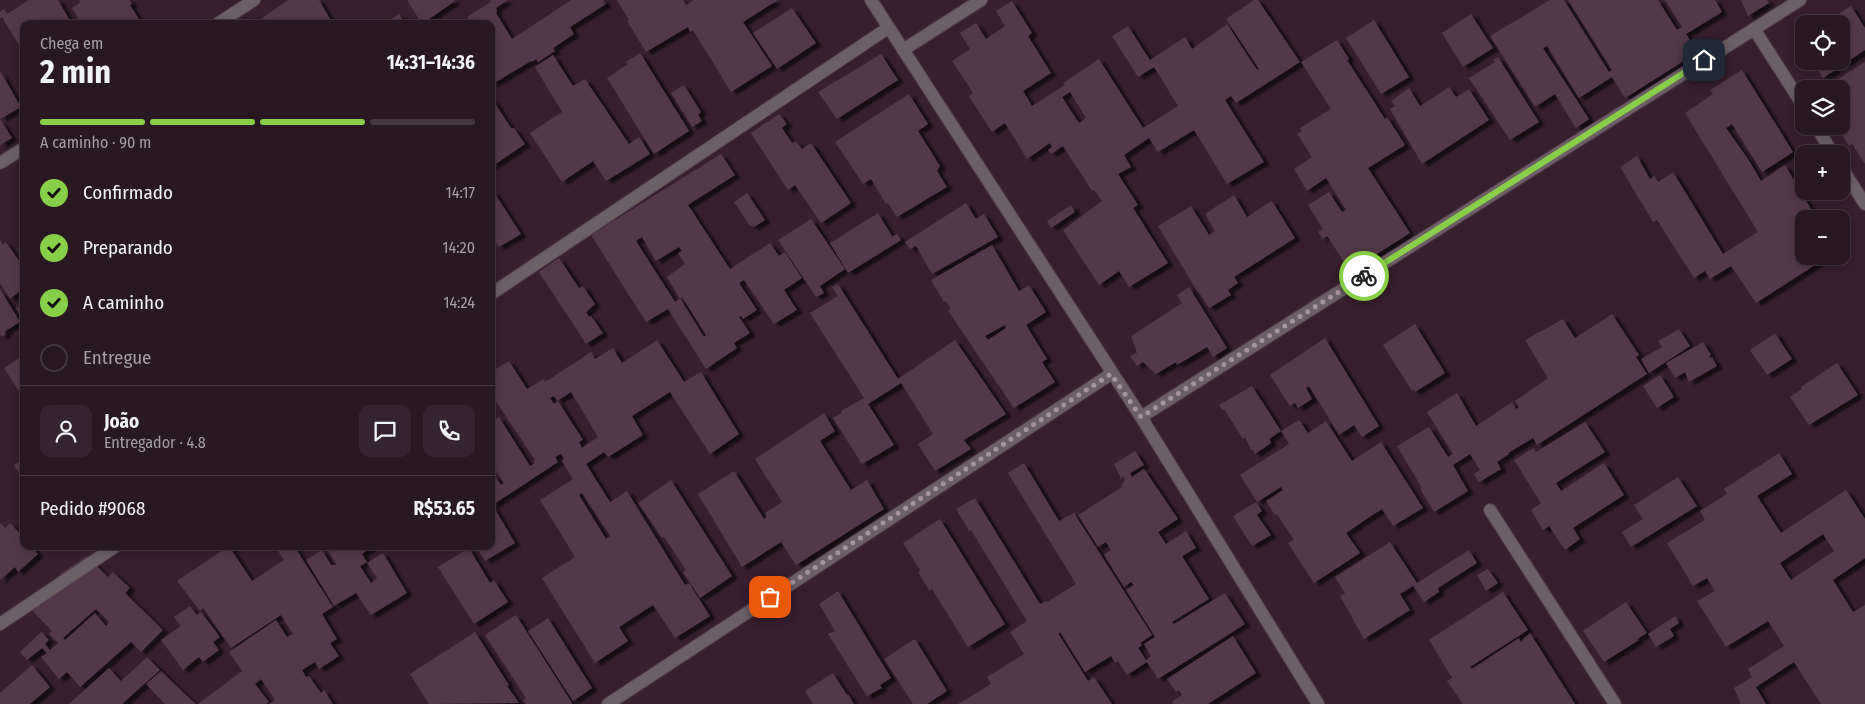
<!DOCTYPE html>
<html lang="pt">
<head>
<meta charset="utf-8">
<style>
	body { margin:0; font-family:"Fira Sans Condensed",sans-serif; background:#35242f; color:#f1f3f6; height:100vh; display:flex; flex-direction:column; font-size:19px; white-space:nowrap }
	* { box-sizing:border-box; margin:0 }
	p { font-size:16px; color:#a59fa5 }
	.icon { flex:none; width:28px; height:28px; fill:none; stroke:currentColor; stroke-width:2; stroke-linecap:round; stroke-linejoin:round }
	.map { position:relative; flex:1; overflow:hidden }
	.details { position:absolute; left:20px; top:20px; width:475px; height:530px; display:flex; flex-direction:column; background:#291722; border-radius:10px; box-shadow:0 2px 8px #0003,0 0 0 1px #453640 }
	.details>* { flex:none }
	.tools { position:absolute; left:1795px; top:15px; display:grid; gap:10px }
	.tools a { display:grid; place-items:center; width:55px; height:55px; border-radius:10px; background:#291722; box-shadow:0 2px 8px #0003,0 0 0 1px #453640; font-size:25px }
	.pin { position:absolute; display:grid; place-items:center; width:42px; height:42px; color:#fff; margin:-21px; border-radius:10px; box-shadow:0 2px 8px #0006 }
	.courier { position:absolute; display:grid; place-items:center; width:50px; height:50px; margin:-25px; border:4px solid #88cf49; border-radius:50%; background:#fff; color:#222; box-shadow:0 1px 6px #0007 }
	.overview em { font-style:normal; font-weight:700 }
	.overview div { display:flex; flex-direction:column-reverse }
	.overview { display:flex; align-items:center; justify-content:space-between; height:85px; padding:0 20px }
	h1 { font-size:32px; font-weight:700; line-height:38px }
	.bar { display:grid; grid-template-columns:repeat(4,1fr); gap:8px 5px; align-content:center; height:60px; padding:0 20px }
	.bar i { height:6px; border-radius:4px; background:#453640 }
	.bar .active { background:#88cf49 }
	.bar p { grid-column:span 4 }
	.line { display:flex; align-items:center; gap:12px; padding:0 20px; border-top:1px solid #453640 }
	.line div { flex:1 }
	.round { display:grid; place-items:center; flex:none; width:52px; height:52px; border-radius:10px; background:#35242f }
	ol { padding:0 20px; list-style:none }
	li { display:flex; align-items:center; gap:15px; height:55px }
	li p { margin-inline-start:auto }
	li .icon { padding:5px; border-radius:50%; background:#88cf49; color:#111; stroke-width:4 }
	li:last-child { color:#a59fa5 }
	li i { width:28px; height:28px; border:2px solid #453640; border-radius:50% }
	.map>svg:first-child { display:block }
	.building { fill:#523949; fill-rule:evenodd; filter:url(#shadow) }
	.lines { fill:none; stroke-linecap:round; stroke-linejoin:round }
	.minor-casing { stroke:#523b4a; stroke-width:14 }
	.minor { stroke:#6c5f66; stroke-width:12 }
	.done { stroke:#a6939e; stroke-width:5; stroke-dasharray:0 9 }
	.route { stroke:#88cf49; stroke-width:6 }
</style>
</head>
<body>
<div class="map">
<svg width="1865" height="704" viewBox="0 0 1865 704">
	<defs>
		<filter id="shadow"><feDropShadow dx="5.5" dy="3" stdDeviation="1" flood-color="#0009"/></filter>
	</defs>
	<rect width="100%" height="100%" fill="#371f2e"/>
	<g class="building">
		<polygon points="29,0 58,0 72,24 24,24 24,53 2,17 0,18 0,12 4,9 7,14"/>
		<polygon points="79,0 129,0 132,4 130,5 142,24 81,24 72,8 80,3"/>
		<polygon points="288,0 319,0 333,24 264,24 261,19"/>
		<polygon points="407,0 454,0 455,1 422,24"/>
		<polygon points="490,0 508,0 496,8 497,11 496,13 512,39 571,0 603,0 606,4 570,27 574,34 553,48 555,51 538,62 536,59 532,62 531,61 491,85 491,24 471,24 467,17 491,2"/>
		<polygon points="617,0 683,0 686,5 694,0 778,0 743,22 772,66 731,92 693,30 690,32 688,27 646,52 627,21 629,20"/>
		<path d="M1254,0h4l42,62 -64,41 -5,-7 -6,4 39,62 -37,22 -33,-54 -36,22 -9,-14 -25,17 7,12 -13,7 20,31 -5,3 35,55 -39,24 -10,-16 -20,14 -36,-55 39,-29 -8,-11 -2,1 -29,-45 -12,8 -3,-4 4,-3 -2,-4 -23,16 -22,-36 -13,9 -23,-36 4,-3 -21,-32 18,-12 -10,-16 16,-10 10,16 19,-13 -9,-15 16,-10 20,32 -4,3 23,37 -28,18 9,15 33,-21 -2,-2 36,-24 44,69 35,-22 -24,-39 -16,10 -26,-41 16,-10 22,34 35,-23 7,12 35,-25 30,46 2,-1 -33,-50zM1070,92l16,26 -7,5 -17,-26z"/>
		<polygon points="1550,0 1564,0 1609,72 1612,70 1568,0 1658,0 1677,30 1682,27 1665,0 1715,0 1722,12 1686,34 1698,52 1625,98 1612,77 1579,98 1547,46 1543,48 1589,119 1576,128 1555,94 1535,107 1490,36"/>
		<polygon points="1741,0 1767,0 1769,3 1748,16"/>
		<polygon points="1851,6 1865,28 1865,50 1823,78 1812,61 1841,61 1841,24 1832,24 1829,20"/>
		<polygon points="792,8 816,43 777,69 753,33"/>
		<polygon points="399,14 405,24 384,24"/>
		<polygon points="1471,14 1493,48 1463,67 1442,33"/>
		<polygon points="1374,20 1409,77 1381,94 1346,38"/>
		<polygon points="1337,40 1349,59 1347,60 1385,119 1387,117 1405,145 1368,168 1410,233 1350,271 1327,236 1323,239 1318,232 1323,229 1308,205 1329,192 1342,212 1346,210 1326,178 1307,191 1294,169 1312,157 1297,134 1302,131 1300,128 1331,109 1301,62"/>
		<polygon points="640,53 689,131 654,154 607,78 628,64 626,62"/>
		<polygon points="881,54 898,80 837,119 818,92"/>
		<polygon points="553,55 573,86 585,79 629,144 639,137 650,154 606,181 593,161 562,182 530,133 562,112 535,67"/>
		<polygon points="1498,57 1539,122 1510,140 1469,78 1495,62 1493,60"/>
		<polygon points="1865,62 1865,164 1852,144 1849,146 1837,126 1841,126 1841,89 1822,89"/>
		<polygon points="1742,70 1793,152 1762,172 1732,124 1726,128 1748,159 1761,181 1785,165 1817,219 1804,219 1804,256 1829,256 1756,303 1731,266 1710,279 1705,271 1694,278 1657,220 1653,222 1620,167 1637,156 1650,179 1654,176 1658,182 1673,172 1723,254 1758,232 1685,113 1713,94 1710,90"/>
		<polygon points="0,71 21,107 0,119 12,138 0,145"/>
		<polygon points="684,85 701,112 698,115 702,121 692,127 671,93"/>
		<polygon points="1449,87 1456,97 1469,89 1489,120 1422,164 1390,109 1395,106 1391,101 1409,88 1420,106"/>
		<polygon points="909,94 928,124 918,131 940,166 937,171 947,187 897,217 888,203 886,204 871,179 863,184 835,142"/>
		<polygon points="491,97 511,128 514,128 525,144 491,167"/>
		<polygon points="779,114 787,124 782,128 792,143 796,141 802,149 811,143 851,203 821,223 795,185 788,190 751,133"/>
		<path d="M721,154l14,21 -47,30 42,64 40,-26 9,13 6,-4 17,26 -18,12 13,20 -23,14 -30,-44 -5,3 18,27 -14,9 -2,-3 -2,1 11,16 -16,10 3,5 -31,21 -38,-60 -22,13 -55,-87zM642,237l14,24 23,-14 3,4 -4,2 7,11 -18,13 13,22 2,-2 24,38 -2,2 -24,-39 -5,4 -39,-61z"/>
		<polygon points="493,191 521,234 499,247 491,235 491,193"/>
		<polygon points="747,193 765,220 754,227 752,225 750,226 734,202"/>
		<polygon points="1234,195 1247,217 1272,201 1295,238 1234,277 1238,283 1228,290 1231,295 1209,308 1198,291 1197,291 1158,226 1191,206 1209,235 1215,231 1205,214"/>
		<polygon points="966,203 976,219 984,214 998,237 932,274 916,246 910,249 905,242"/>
		<polygon points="1071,205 1075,212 1051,228 1047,221"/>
		<polygon points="878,213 892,236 891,237 897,234 901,240 848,273 830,243"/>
		<polygon points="811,219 845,269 820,286 824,293 816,297 778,240"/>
		<polygon points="0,240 3,244 6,242 24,268 24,288 10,299 0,283"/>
		<path d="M992,245l27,46 10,-6 17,27 -20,13 21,34 -5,3 13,20 -41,26 -66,-97 3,-2 -5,-8 -2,1 -13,-22zM1005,325l1,3 -18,12 -3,-4z"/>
		<polygon points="559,258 579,288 583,286 595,304 586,312 589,317 591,316 603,333 586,344 539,272"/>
		<polygon points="838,284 898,379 955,340 1006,414 964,440 971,449 935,471 918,444 933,434 901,383 868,404 894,445 862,464 833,418 842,413 841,411 864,398 810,313 838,296 832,287"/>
		<polygon points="1189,287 1227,348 1213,357 1207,347 1177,365 1176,362 1156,374 1143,362 1137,366 1130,356 1137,353 1131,336 1182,303 1177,295"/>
		<polygon points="0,289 20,322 4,332 6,334 2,337 0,334"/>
		<polygon points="24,303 24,320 16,308"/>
		<polygon points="1612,314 1639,355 1636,357 1647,374 1537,445 1533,438 1508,453 1509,454 1497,462 1501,469 1481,481 1479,482 1474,474 1480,470 1470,454 1453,465 1468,491 1434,512 1420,489 1422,488 1397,446 1429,427 1448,457 1453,454 1427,412 1457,393 1476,426 1512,402 1516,409 1519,407 1515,401 1548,378 1525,340 1563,319 1575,338"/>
		<polygon points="1415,324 1445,373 1415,392 1413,389 1412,391 1383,345"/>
		<polygon points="1679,329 1690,346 1649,373 1641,359 1662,347 1658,341"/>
		<polygon points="1775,333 1792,359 1767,375 1750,350"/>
		<polygon points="1325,338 1379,426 1362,437 1354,425 1339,435 1309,386 1306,388 1312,399 1298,408 1295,403 1290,406 1270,375"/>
		<path d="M657,340l27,42 17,-10 38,62 -29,20 -40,-62 -38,24 11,19 -35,22 -4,-5 -18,12 24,38 17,-11 58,94 4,-2 21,33 -35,22 -22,-33 -34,22 9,14 -33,22 -53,-85 33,-21 -35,-57 33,-21 -11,-18 2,-2 -3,-5 -6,3 3,5 -67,44v-29l3,-2 7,10 3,-2 -13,-20v-41l8,-5 31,49 5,-3 -2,-2 2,-1 -44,-66v-22l18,-11 18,28 17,-10 1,3 46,-30 4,7 18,-11 9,15zM571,392l27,45 -16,11 -3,-6 4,-2 -25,-39 -4,3 -4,-6 4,-2 3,5zM582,493l28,43 -4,3 -27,-44z"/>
		<polygon points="1703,342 1711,355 1709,356 1710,358 1712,357 1717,366 1689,382 1685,372 1675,378 1666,363"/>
		<polygon points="24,355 24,399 4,368"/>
		<polygon points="1837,363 1858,395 1809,425 1790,397 1802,389 1801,387"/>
		<polygon points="1660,375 1674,397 1657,408 1643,386"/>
		<polygon points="1252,386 1281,431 1269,439 1271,443 1255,454 1253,450 1251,450 1245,437 1243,439 1224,409 1222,410 1219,405"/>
		<polygon points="824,413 835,431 820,441 851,490 867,480 884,509 796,565 781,542 742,567 698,494 734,471 764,519 767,517 765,513 782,502 755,459"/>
		<polygon points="1299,420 1308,433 1326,421 1352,461 1381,442 1423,508 1393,526 1382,509 1368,518 1346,533 1360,553 1314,583 1288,543 1294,540 1277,514 1275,515 1266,501 1283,490 1281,487 1257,502 1240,475 1289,444 1281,431"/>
		<polygon points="1585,422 1605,452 1556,483 1561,491 1604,463 1624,495 1573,528 1580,539 1565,550 1549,526 1543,530 1531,510 1541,503 1514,460 1533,448 1536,452"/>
		<polygon points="1135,451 1144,465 1130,473 1132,477 1144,469 1178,519 1158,532 1166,544 1186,531 1196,548 1182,556 1209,599 1172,622 1174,624 1225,593 1245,624 1158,679 1147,662 1127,675 1118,661 1115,663 1111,656 1085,672 1060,632 1058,633 1088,681 1094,677 1112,704 958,704 991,684 987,677 1024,654 1010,632 1027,621 971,530 969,531 956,509 975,498 1040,604 1046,601 1047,602 1076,584 1008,473 1024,463 1059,521 1074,513 1152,635 1140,643 1142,645 1138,648 1146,660 1151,656 1144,644 1155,637 1126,590 1134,585 1131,582 1124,587 1104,555 1111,550 1106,542 1098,547 1078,515 1122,487 1121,485 1125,481 1124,477 1121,478 1114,464"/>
		<path d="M1779,453l13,21 -35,22 24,37 65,-43 19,29v39l-32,22 20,32 12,-7v99h-44l-27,-42 -38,25 10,17h-25l-7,-16 18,-11 -4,-8 36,-23 -16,-25 -42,26 -29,-46 18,-10 -8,-13 -14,8 -26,-43 38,-23 -5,-9 27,-17 -3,-5zM1823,534l11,17 -43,29 -11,-17z"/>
		<polygon points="24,459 24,481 14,465"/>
		<polygon points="1678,477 1697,506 1631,547 1622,532 1643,519 1634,505"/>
		<polygon points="671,480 732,576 700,598 683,572 686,570 664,537 662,538 638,503"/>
		<polygon points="1256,502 1262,511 1257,515 1271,535 1252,546 1233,516"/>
		<polygon points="493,506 515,543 485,561 476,546 491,546 491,507"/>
		<polygon points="940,519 1005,624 968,647 932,589 929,590 918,572 920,570 903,543"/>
		<polygon points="0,523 5,528 10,523 24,538 24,546 31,546 38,554 18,572 15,567 0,580"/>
		<polygon points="1390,542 1417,583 1469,550 1477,563 1438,588 1439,592 1424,602 1413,586 1400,594 1410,610 1364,639 1340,596 1345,593 1335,577"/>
		<polygon points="229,546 252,581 284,560 275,546 294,546 333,607 322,614 337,639 330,643 339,656 319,669 315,662 302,670 306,677 309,676 321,693 324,690 333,704 269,704 275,700 261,679 255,684 269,702 266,704 198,704 242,671 229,652 276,620 287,637 293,634 281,615 231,648 203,608 200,611 177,581"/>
		<polygon points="325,546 374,546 362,554 367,562 360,566 371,583 377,578 367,563 383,553 407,593 371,615 356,593 334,606 306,560 322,550 331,565 337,565"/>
		<polygon points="469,548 490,583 494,580 508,602 474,624 438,567"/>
		<path d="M87,556l21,21 5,-5 17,16 -5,5 38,37 -22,22 -10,-10 -51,45 -13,-15 -8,7 -18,-22 6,-4 -5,-5 -15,12 -7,-8 21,-20 8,8 -4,4 5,6 8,-7 -9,-9 3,-3 -24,-25 34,-29 -2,-3zM96,609l13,13 -3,4 -11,-13 -30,27 -2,-2z"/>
		<polygon points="1488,569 1498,583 1486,591 1477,575"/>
		<polygon points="838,591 891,678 880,685 882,688 867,696 828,634 835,631 819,604"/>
		<polygon points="1503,592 1528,630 1470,667 1472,669 1519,638 1521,642 1523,640 1523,639 1530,633 1575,704 1463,704 1447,681 1452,678 1429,640"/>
		<polygon points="1626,602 1647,633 1637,639 1639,640 1604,662 1583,631"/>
		<polygon points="190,606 197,615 201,612 220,637 213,642 219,650 203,662 199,657 183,670 161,640 181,626 174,617"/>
		<polygon points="516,615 572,703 571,704 526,704 523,700 526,698 485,635"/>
		<polygon points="1675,616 1679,623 1670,629 1674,636 1656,647 1648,634"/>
		<polygon points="548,618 592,688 573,701 528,631"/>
		<polygon points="475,632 509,685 507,686 519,703 429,704 410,674"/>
		<polygon points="1233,636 1256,673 1208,704 1173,704 1172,702 1182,695 1179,690 1176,692 1167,679"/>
		<polygon points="915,639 947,691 927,704 913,704 884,659"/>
		<polygon points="147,657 160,670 122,704 69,704 109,668 121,681"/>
		<polygon points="32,665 50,687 30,704 0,704 0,693"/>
		<polygon points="161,671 187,696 196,704 165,704 146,684"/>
		<polygon points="833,673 847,695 848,694 854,704 813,704 805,691"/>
	</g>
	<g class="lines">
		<g class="minor-casing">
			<g id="minor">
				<polyline points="871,0 1141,417 1318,704"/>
				<polyline points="217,24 254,0"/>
				<polyline points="1754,29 1804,107"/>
				<polyline points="903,50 981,0"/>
				<polyline points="1816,126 1833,154"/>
				<polyline points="0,163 24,148"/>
				<polyline points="1841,167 1865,204"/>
				<polyline points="491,294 888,28"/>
				<polyline points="1141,417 1800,0"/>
				<polyline points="1490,510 1615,704"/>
				<polyline points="0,624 116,546"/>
				<polyline points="608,704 1111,374"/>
			</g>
		</g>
		<use href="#minor" class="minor"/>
	</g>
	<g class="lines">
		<polyline class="done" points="770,597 1111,374 1141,417 1364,276"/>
		<polyline class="route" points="1364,276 1704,60"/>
	</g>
</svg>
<div class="tools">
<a><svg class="icon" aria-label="locate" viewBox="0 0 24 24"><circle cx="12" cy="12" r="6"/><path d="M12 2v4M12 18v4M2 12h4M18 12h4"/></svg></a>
<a><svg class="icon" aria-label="layers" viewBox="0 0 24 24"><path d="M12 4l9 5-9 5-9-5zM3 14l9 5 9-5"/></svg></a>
<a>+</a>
<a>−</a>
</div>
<div class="pin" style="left:770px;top:597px;background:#ea580c"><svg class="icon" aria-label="bag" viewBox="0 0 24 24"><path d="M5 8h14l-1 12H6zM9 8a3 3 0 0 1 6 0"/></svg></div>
<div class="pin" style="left:1704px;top:60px;background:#1f2937"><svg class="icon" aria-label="home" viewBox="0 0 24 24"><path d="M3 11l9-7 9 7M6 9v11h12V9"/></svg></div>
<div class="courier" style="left:1364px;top:276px"><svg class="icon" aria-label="bike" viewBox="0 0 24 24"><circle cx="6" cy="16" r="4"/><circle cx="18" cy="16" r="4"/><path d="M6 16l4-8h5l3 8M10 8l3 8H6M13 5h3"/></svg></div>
<section class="details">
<div class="overview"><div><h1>2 min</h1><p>Chega em</p></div><em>14:31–14:36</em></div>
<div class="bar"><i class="active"></i><i class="active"></i><i class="active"></i><i></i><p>A caminho · 90 m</p></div>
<ol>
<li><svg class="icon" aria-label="check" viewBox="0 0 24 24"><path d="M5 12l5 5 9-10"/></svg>Confirmado<p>14:17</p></li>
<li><svg class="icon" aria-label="check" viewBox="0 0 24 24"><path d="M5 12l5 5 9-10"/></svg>Preparando<p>14:20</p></li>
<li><svg class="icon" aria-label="check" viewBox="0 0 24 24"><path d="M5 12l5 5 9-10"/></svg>A caminho<p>14:24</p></li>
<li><i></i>Entregue</li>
</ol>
<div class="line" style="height:90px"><a class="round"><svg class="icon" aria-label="person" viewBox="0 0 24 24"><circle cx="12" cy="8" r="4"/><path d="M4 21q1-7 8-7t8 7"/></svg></a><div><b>João</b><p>Entregador · 4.8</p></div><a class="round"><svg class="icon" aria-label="chat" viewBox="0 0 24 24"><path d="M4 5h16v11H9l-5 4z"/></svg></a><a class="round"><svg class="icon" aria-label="phone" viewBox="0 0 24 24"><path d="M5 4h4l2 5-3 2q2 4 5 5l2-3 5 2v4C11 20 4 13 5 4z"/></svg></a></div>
<div class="line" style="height:65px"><div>Pedido #9068</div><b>R$53.65</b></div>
</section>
</div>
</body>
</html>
